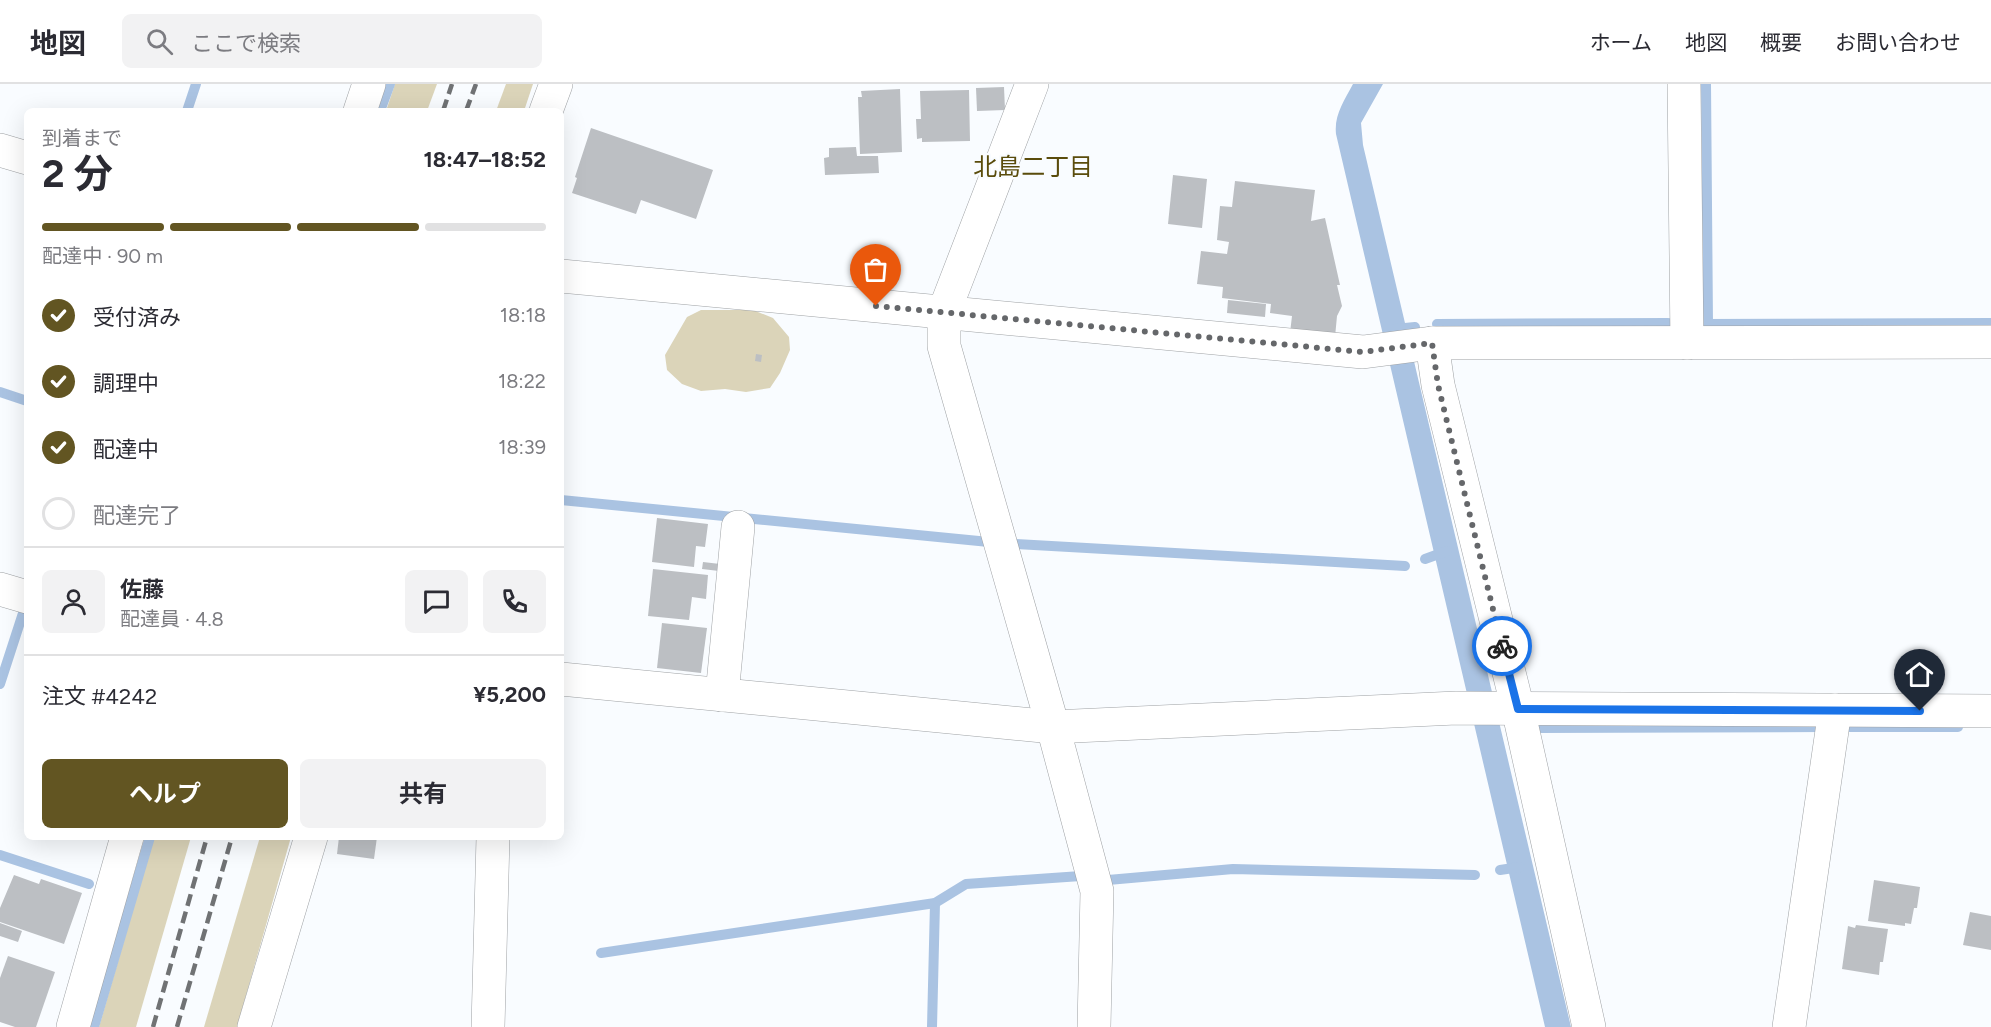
<!DOCTYPE html>
<html lang="ja">
<head>
<meta charset="utf-8">
<style>
	body { margin:0; font-family:Figtree,"Noto Sans JP",sans-serif; background:#f2f2f3; color:#2b2b33; height:100vh; display:flex; flex-direction:column; font-size:22px; white-space:nowrap }
	* { box-sizing:border-box; margin:0 }
	p { font-size:20px; color:#7c7c81 }
	.icon { flex:none; width:33px; height:33px; fill:none; stroke:currentColor; stroke-width:2; stroke-linecap:round; stroke-linejoin:round }
	.map { position:relative; flex:1; overflow:hidden }
	.side { position:absolute; left:24px; top:24px; width:540px; height:732px; display:flex; flex-direction:column; background:#fff; border-radius:9px; box-shadow:0 6px 24px #0002 }
	.side>* { flex:none }
	.pin { position:absolute; display:grid; place-items:center; width:51px; height:51px; color:#fff; margin:-62px -26px; border-radius:50% 50% 50% 0; rotate:-45deg; box-shadow:0 0 6px #0007 }
	.pin .icon { rotate:45deg }
	.courier { position:absolute; display:grid; place-items:center; width:60px; height:60px; margin:-30px; border:4px solid #1a73e8; border-radius:50%; background:#fff; color:#222; box-shadow:0 2px 8px #0007 }
	.headline em { font-style:normal; font-weight:700 }
	.headline div { display:flex; flex-direction:column-reverse }
	.headline { display:flex; align-items:center; justify-content:space-between; height:102px; padding:0 18px }
	h1 { font-size:39px; font-weight:700; line-height:45px }
	.bar { display:grid; grid-template-columns:repeat(4,1fr); gap:9px 6px; align-content:center; height:72px; padding:0 18px }
	.bar i { height:8px; border-radius:4px; background:#e1e1e2 }
	.bar .active { background:#625522 }
	.bar p { grid-column:span 4 }
	.line { display:flex; align-items:center; gap:15px; padding:0 18px; border-top:2px solid #e1e1e2 }
	.line div { flex:1 }
	.round { display:grid; place-items:center; flex:none; width:63px; height:63px; border-radius:9px; background:#f2f2f3 }
	ol { padding:0 18px; list-style:none }
	li { display:flex; align-items:center; gap:18px; height:66px }
	li p { margin-inline-start:auto }
	li .icon { padding:6px; border-radius:50%; background:#625522; color:#fff; stroke-width:4 }
	li:last-child { color:#7c7c81 }
	li i { width:33px; height:33px; border:3px solid #e1e1e2; border-radius:50% }
	.cta { display:flex; gap:12px; margin-top:auto; padding:12px 18px }
	.cta a { flex:1; height:69px; border-radius:9px; background:#625522; color:#fff; font-size:24px; font-weight:700; line-height:69px; text-align:center }
	.cta a+a { background:#f2f2f3; color:#2b2b33 }
	header { display:flex; align-items:center; gap:36px; box-sizing:border-box; height:84px; padding:0 30px; background:#fff; border-bottom:2px solid #e1e1e2 }
	header strong { font-size:28px }
	nav { display:flex; gap:33px; margin-inline-start:auto; font-size:21px }
	.search { width:420px; height:54px; background:#f2f2f3; display:flex; align-items:center; gap:15px; box-sizing:border-box; padding:0 21px; border-radius:9px; color:#7c7c81; font-size:22px }
	.map>svg:first-child { display:block }
	.green { fill:#dbd4b9 }
	.water { fill:#aac3e2 }
	.lines { fill:none; stroke-linecap:round; stroke-linejoin:round }
	.stream { stroke:#aac3e2; stroke-width:10 }
	.building { fill:#bcbfc3 }
	.minor-casing { stroke:#9fa2a5; stroke-width:34 }
	.minor { stroke:#fff; stroke-width:33 }
	.rail { stroke:#707274; stroke-width:4.5; stroke-dasharray:12 6; stroke-linecap:butt }
	.done { stroke:#65676a; stroke-width:6; stroke-dasharray:0 10.8 }
	.route { stroke:#1a73e8; stroke-width:8 }
	.labels { text-anchor:middle; stroke-width:4.5; stroke-linejoin:round; paint-order:stroke }
	.neighbourhood-label { font-size:24px; fill:#5a4c0c; stroke:#f9fcff }
</style>
</head>
<body>
<header>
<strong>地図</strong>
<div class="search"><svg class="icon" aria-label="search" viewBox="0 0 24 24"><circle cx="10" cy="10" r="6"/><path d="M15 15l6 6"/></svg>ここで検索</div>
<nav><a>ホーム</a><a>地図</a><a>概要</a><a>お問い合わせ</a></nav>
</header>
<div class="map">
<svg width="1991" height="943" viewBox="0 0 1991 943">
	<rect width="100%" height="100%" fill="#f9fcff"/>
	<g class="green">
		<polygon points="395,0 437,0 427,27 386,27"/>
		<polygon points="506,0 533,0 524,27 496,27"/>
		<polygon points="701,226 753,226 773,234 789,253 790,266 780,289 770,304 746,308 725,305 701,307 682,300 667,286 665,271 687,233"/>
		<polygon points="154,753 191,753 136,943 99,943"/>
		<polygon points="260,753 291,753 237,943 204,943"/>
	</g>
	<path class="water" d="M1353,0h30l-22,39 2,22 208,882h-26l-209,-893c-2,-19 8,-33 17,-50z"/>
	<g class="lines">
		<g class="stream">
			<polyline points="1706,0 1708,240"/>
			<polyline points="187,27 196,0"/>
			<polyline points="380,27 390,0"/>
			<polyline points="1437,240 1668,239"/>
			<polyline points="1702,240 1991,239"/>
			<polyline points="1395,245 1415,243"/>
			<polyline points="0,308 27,317"/>
			<polyline points="561,416 989,458"/>
			<polyline points="1016,460 1405,482"/>
			<polyline points="1425,475 1447,467"/>
			<polyline points="0,600 25,523"/>
			<polyline points="1838,643 1958,643"/>
			<polyline points="1537,644 1825,643"/>
			<polyline points="0,771 89,800"/>
			<polyline points="1500,786 1520,783"/>
			<polyline points="1108,796 1233,785 1475,791"/>
			<polyline points="601,869 935,819 966,800 1081,792"/>
			<polyline points="94,943 150,753"/>
			<polyline points="932,943 935,819"/>
		</g>
	</g>
	<g class="building">
		<polygon points="1004,3 1005,26 977,27 976,4"/>
		<polygon points="900,5 902,68 860,70 858,13 862,13 861,7"/>
		<polygon points="969,6 970,57 922,58 922,54 917,55 916,35 921,35 920,7"/>
		<polygon points="591,44 713,86 696,135 641,116 636,130 572,109 577,94 575,93"/>
		<polygon points="856,63 857,72 878,72 879,89 825,91 824,74 829,73 829,64"/>
		<polygon points="1173,91 1207,95 1202,144 1168,140"/>
		<polygon points="1235,97 1315,106 1311,137 1325,134 1340,201 1337,201 1342,222 1337,232 1335,253 1290,249 1292,232 1270,229 1271,220 1222,214 1223,203 1197,200 1201,167 1227,170 1229,158 1217,156 1220,122 1232,123"/>
		<polygon points="1228,216 1266,220 1265,233 1227,229"/>
		<polygon points="756,270 762,271 761,278 755,277"/>
		<polygon points="657,434 708,440 705,463 696,462 694,483 652,478"/>
		<polygon points="703,478 720,480 719,487 702,485"/>
		<polygon points="653,485 708,491 706,515 692,513 689,536 648,532"/>
		<polygon points="662,539 707,544 701,589 657,584"/>
		<polygon points="339,753 377,753 374,775 337,770"/>
		<polygon points="14,791 39,800 41,795 82,809 64,860 0,838 0,824"/>
		<polygon points="1874,796 1920,803 1917,824 1914,824 1911,840 1905,839 1905,842 1868,837"/>
		<polygon points="1970,828 1991,832 1991,866 1963,861"/>
		<polygon points="0,839 22,847 18,858 0,852"/>
		<polygon points="1856,841 1888,845 1883,878 1880,878 1879,891 1842,885 1848,842 1855,844"/>
		<polygon points="8,872 55,888 36,943 15,943 0,938 0,894"/>
	</g>
	<g class="lines">
		<g class="minor-casing">
			<g id="minor">
				<polyline points="1032,0 944,228 944,262 1053,643 1097,807 1094,943"/>
				<polyline points="1684,0 1687,259"/>
				<polyline points="360,27 369,0"/>
				<polyline points="546,27 556,0"/>
				<polyline points="0,66 27,74"/>
				<polyline points="561,192 1363,268 1432,259 1991,258"/>
				<polyline points="1432,259 1438,301 1518,625 1589,943"/>
				<polyline points="0,505 27,513"/>
				<polyline points="561,595 1053,643 1456,624 1991,627"/>
				<polyline points="722,611 738,443"/>
				<polyline points="73,943 127,753"/>
				<polyline points="254,943 311,753"/>
				<polyline points="488,943 493,753"/>
				<polyline points="1789,943 1835,626"/>
			</g>
		</g>
		<use href="#minor" class="minor"/>
		<g class="rail">
			<polyline points="443,27 452,0"/>
			<polyline points="466,27 476,0"/>
			<polyline points="153,943 207,753"/>
			<polyline points="177,943 232,753"/>
		</g>
	</g>
	<g class="lines">
		<polyline class="done" points="876,222 1363,268 1432,259 1438,301 1502,562"/>
		<polyline class="route" points="1502,562 1518,625 1920,627"/>
	</g>
	<g class="labels">
		<g class="neighbourhood-label">
			<text x="1033" y="91">北島二丁目</text>
		</g>
	</g>
</svg>
<div class="pin" style="left:876px;top:222px;background:#ea580c"><svg class="icon" aria-label="bag" viewBox="0 0 24 24"><path d="M5 8h14l-1 12H6zM9 8a3 3 0 0 1 6 0"/></svg></div>
<div class="pin" style="left:1920px;top:627px;background:#1f2937"><svg class="icon" aria-label="home" viewBox="0 0 24 24"><path d="M3 11l9-7 9 7M6 9v11h12V9"/></svg></div>
<div class="courier" style="left:1502px;top:562px"><svg class="icon" aria-label="bike" viewBox="0 0 24 24"><circle cx="6" cy="16" r="4"/><circle cx="18" cy="16" r="4"/><path d="M6 16l4-8h5l3 8M10 8l3 8H6M13 5h3"/></svg></div>
<section class="side">
<div class="headline"><div><h1>2 分</h1><p>到着まで</p></div><em>18:47–18:52</em></div>
<div class="bar"><i class="active"></i><i class="active"></i><i class="active"></i><i></i><p>配達中 · 90 m</p></div>
<ol>
<li><svg class="icon" aria-label="check" viewBox="0 0 24 24"><path d="M5 12l5 5 9-10"/></svg>受付済み<p>18:18</p></li>
<li><svg class="icon" aria-label="check" viewBox="0 0 24 24"><path d="M5 12l5 5 9-10"/></svg>調理中<p>18:22</p></li>
<li><svg class="icon" aria-label="check" viewBox="0 0 24 24"><path d="M5 12l5 5 9-10"/></svg>配達中<p>18:39</p></li>
<li><i></i>配達完了</li>
</ol>
<div class="line" style="height:108px"><a class="round"><svg class="icon" aria-label="person" viewBox="0 0 24 24"><circle cx="12" cy="8" r="4"/><path d="M4 21q1-7 8-7t8 7"/></svg></a><div><b>佐藤</b><p>配達員 · 4.8</p></div><a class="round"><svg class="icon" aria-label="chat" viewBox="0 0 24 24"><path d="M4 5h16v11H9l-5 4z"/></svg></a><a class="round"><svg class="icon" aria-label="phone" viewBox="0 0 24 24"><path d="M5 4h4l2 5-3 2q2 4 5 5l2-3 5 2v4C11 20 4 13 5 4z"/></svg></a></div>
<div class="line" style="height:78px"><div>注文 #4242</div><b>¥5,200</b></div>
<div class="cta"><a>ヘルプ</a><a>共有</a></div>
</section>
</div>
</body>
</html>
